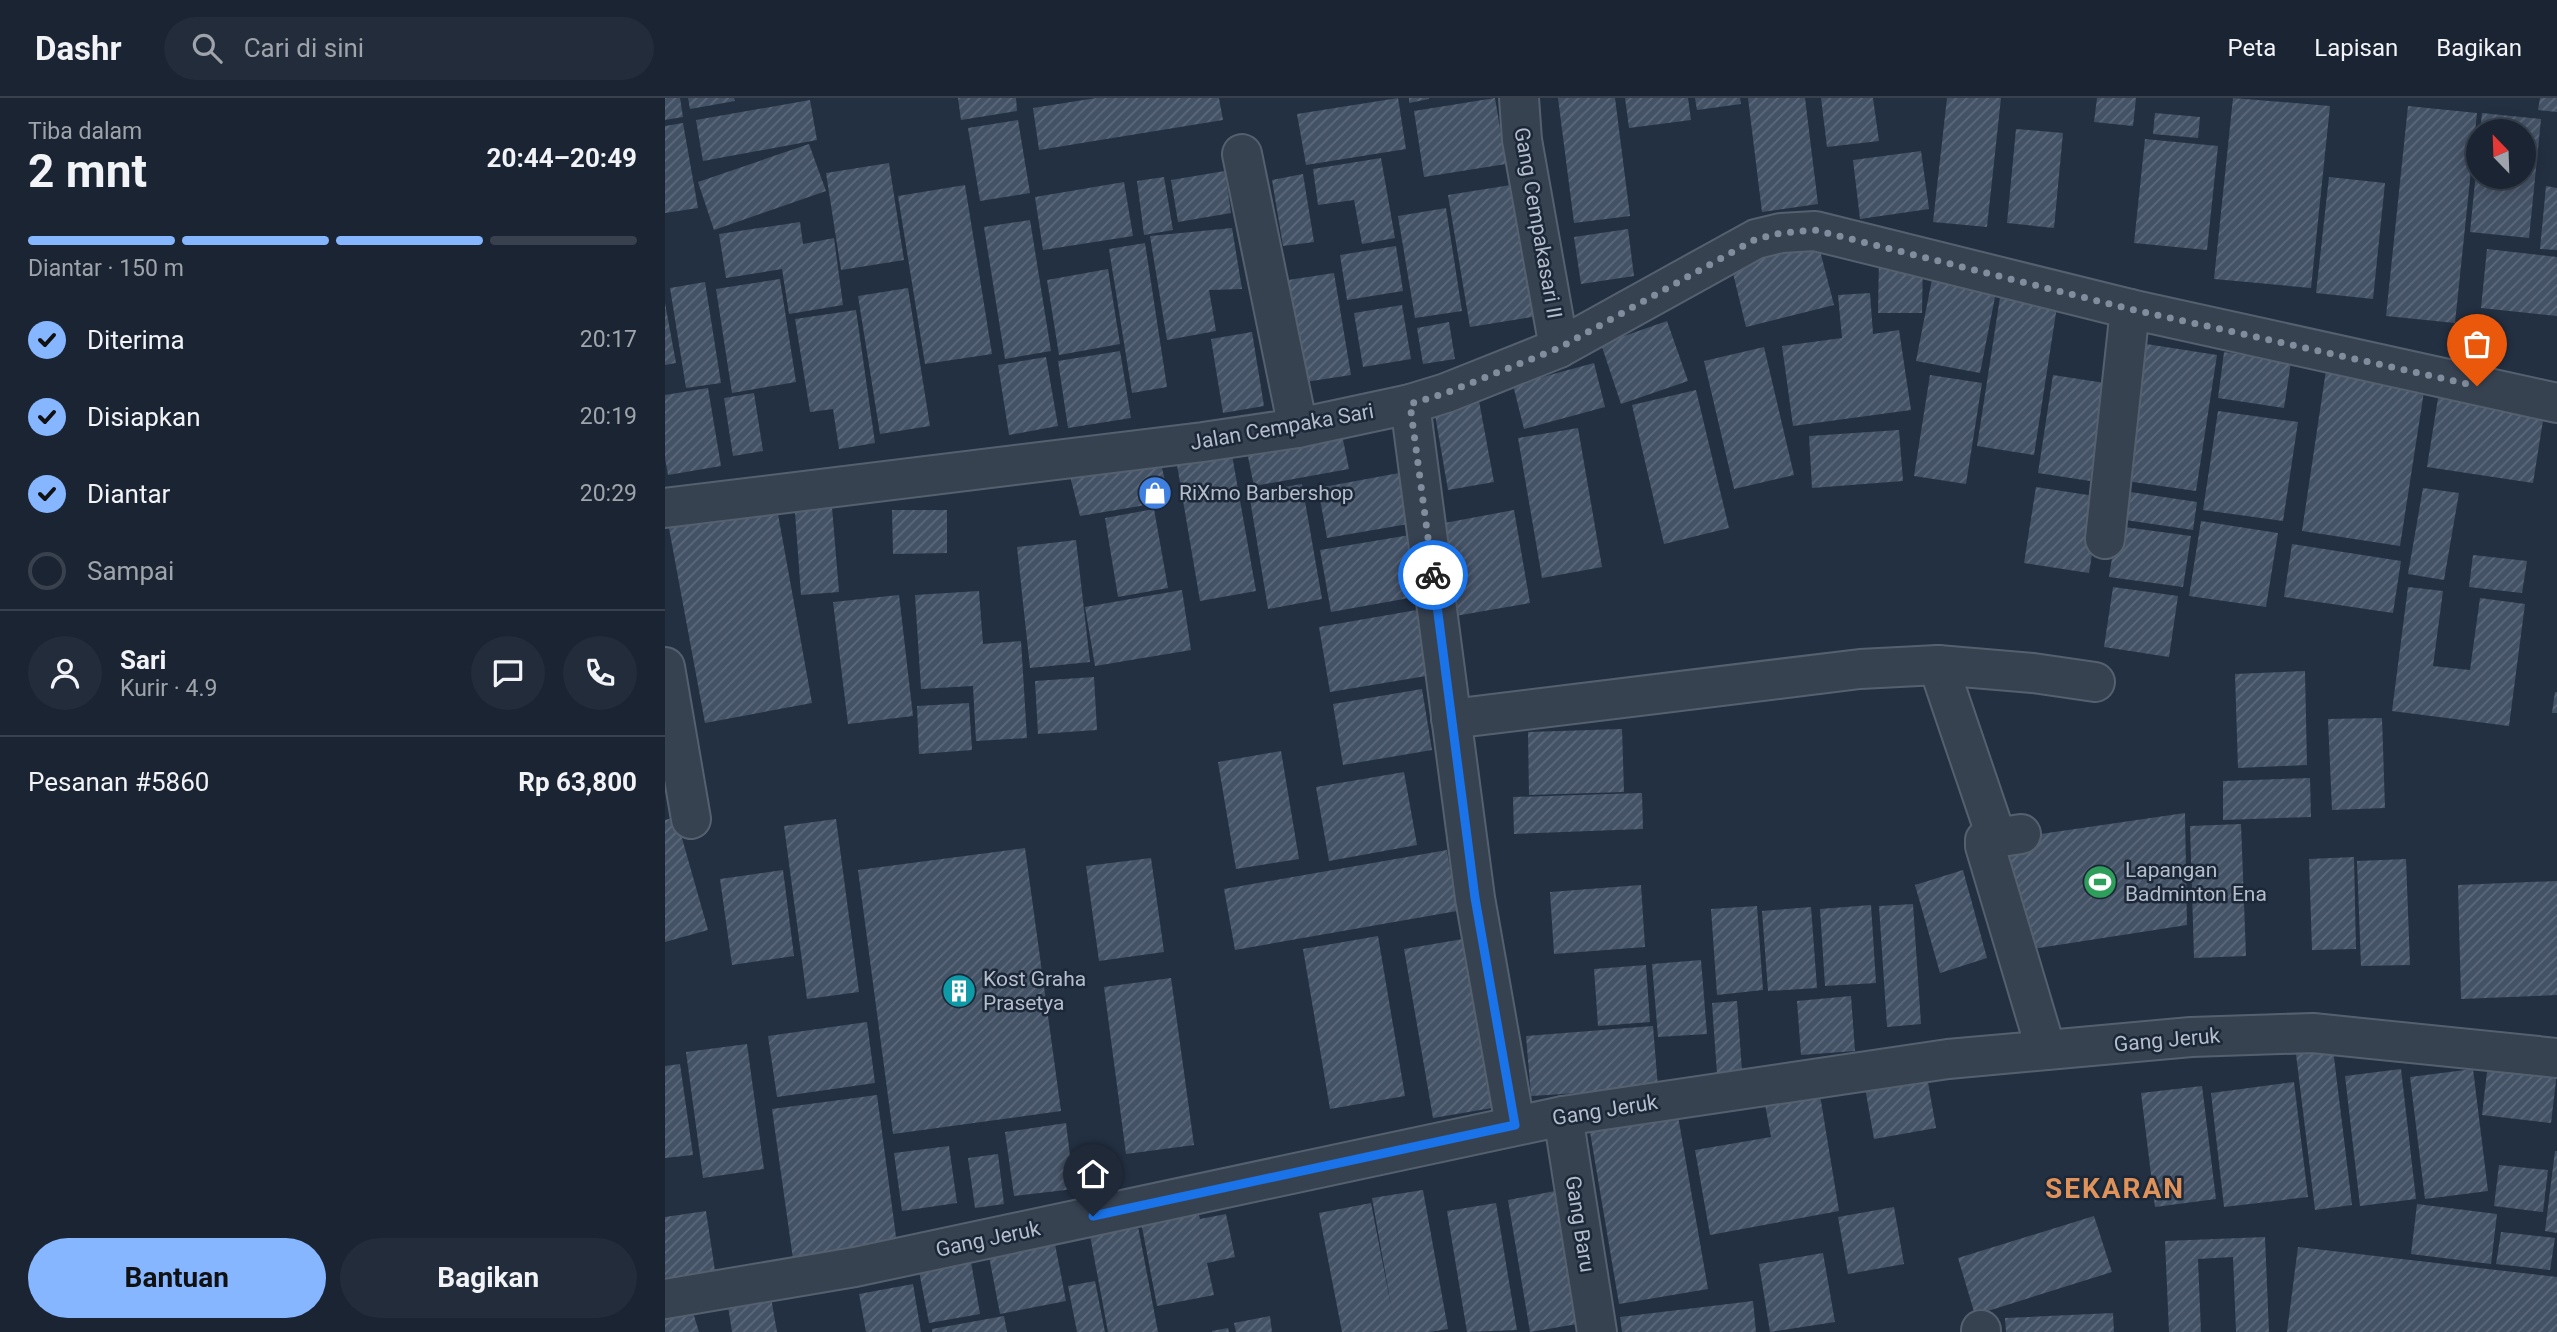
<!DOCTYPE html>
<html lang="id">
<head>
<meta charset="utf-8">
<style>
	body { margin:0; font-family:Roboto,sans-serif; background:#232c3a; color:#f1f3f6; height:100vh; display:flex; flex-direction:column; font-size:26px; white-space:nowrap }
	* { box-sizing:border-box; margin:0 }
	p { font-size:23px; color:#9fa4ac }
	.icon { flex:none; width:38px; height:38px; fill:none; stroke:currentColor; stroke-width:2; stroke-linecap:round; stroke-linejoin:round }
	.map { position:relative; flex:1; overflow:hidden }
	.side { display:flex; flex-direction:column; background:#1a2432; width:665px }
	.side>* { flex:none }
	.needle { width:46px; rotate:337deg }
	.tools { position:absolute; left:1801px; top:21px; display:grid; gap:14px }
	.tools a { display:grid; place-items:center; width:70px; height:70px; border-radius:50%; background:#1a2432; box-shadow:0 4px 18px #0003,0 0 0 2px #38414d; font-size:35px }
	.pin { position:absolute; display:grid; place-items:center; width:60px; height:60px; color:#fff; margin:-72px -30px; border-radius:50% 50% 50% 0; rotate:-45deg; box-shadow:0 0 7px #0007 }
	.pin .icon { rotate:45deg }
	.courier { position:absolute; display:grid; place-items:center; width:70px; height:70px; margin:-35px; border:5px solid #1a73e8; border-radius:50%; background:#fff; color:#222; box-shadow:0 2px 9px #0007 }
	.summary em { font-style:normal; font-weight:700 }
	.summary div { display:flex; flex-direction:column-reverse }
	.summary { display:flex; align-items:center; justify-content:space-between; height:119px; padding:0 28px }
	h1 { font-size:46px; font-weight:700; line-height:52px }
	.bar { display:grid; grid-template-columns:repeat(4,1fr); gap:10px 7px; align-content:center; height:84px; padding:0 28px }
	.bar i { height:9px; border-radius:5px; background:#38414d }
	.bar .selected { background:#85b6ff }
	.bar p { grid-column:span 4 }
	.line { display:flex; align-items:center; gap:18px; padding:0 28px; border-top:2px solid #38414d }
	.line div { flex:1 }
	.round { display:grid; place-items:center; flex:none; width:74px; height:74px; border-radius:37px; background:#232c3a }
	ol { padding:0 28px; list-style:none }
	li { display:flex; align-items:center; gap:21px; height:77px }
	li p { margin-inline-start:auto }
	li .icon { padding:7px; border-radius:50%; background:#85b6ff; color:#111; stroke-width:4 }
	li:last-child { color:#9fa4ac }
	li i { width:38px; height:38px; border:4px solid #38414d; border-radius:50% }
	.button { display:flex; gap:14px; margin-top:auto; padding:14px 28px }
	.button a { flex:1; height:80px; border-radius:42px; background:#85b6ff; color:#111; font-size:28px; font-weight:700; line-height:80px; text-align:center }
	.button a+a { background:#232c3a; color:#f1f3f6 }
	header { display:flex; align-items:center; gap:42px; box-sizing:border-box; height:98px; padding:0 35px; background:#1a2432; border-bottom:2px solid #38414d }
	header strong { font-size:33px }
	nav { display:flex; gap:38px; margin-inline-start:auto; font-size:24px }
	.search { width:490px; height:63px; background:#232c3a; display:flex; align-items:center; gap:18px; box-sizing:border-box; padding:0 24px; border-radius:38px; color:#9fa4ac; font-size:26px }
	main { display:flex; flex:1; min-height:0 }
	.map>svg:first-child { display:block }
	.building { fill:url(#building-hatch) }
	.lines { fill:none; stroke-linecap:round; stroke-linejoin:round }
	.minor-casing { stroke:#55606f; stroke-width:42 }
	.minor { stroke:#374251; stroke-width:38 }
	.done { stroke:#818c9c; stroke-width:7; stroke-dasharray:0 12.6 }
	.route { stroke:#1a73e8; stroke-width:9 }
	.labels { text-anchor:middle; stroke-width:5; stroke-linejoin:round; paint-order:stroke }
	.street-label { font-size:21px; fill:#b4bdcc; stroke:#1c2737 }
	.poi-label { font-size:21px; fill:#b4bdcc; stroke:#1c2737; text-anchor:start }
	.district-label { font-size:28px; font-weight:bold; letter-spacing:2px; fill:#df935b; stroke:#1c2737 }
</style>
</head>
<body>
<header>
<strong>Dashr</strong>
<div class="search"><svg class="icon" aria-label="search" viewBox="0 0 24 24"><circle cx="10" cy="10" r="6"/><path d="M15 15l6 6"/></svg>Cari di sini</div>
<nav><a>Peta</a><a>Lapisan</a><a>Bagikan</a></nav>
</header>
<main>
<section class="side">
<div class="summary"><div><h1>2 mnt</h1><p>Tiba dalam</p></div><em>20:44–20:49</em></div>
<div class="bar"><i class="selected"></i><i class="selected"></i><i class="selected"></i><i></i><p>Diantar · 150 m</p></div>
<ol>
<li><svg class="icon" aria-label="check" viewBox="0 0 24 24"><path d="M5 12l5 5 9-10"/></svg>Diterima<p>20:17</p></li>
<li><svg class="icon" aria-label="check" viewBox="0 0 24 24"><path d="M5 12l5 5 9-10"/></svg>Disiapkan<p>20:19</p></li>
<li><svg class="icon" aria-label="check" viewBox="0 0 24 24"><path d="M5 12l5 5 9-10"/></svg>Diantar<p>20:29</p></li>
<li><i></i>Sampai</li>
</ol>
<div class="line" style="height:126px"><a class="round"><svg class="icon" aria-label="person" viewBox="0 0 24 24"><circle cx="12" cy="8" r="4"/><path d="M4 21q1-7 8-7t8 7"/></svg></a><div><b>Sari</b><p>Kurir · 4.9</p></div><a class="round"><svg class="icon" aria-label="chat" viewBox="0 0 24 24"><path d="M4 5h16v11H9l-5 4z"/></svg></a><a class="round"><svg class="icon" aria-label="phone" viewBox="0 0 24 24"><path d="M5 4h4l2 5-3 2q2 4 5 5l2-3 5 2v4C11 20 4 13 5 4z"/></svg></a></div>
<div class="line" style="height:91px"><div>Pesanan #5860</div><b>Rp 63,800</b></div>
<div class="button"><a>Bantuan</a><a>Bagikan</a></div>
</section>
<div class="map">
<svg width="1892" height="1234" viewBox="0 0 1892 1234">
	<defs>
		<pattern id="building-hatch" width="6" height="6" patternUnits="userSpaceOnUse" patternTransform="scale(1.75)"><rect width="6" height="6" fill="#445266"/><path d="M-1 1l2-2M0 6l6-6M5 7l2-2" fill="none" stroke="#5d697b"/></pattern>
	</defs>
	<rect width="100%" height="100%" fill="#233042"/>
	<g class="building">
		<polygon points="0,0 15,0 18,19 0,22"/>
		<polygon points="23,0 69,0 70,3 25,11"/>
		<polygon points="293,0 351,0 352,13 296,22"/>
		<polygon points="431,0 554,0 558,22 374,52 368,10"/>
		<polygon points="733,0 741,51 641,67 632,16"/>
		<polygon points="744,0 764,0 764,1 744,5"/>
		<polygon points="830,0 841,66 759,79 749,13"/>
		<polygon points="893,0 950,0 965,118 909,125"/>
		<polygon points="960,0 1023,0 1026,22 964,30"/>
		<polygon points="1030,0 1075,0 1076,6 1032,12"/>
		<polygon points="1083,0 1140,0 1153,106 1097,114"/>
		<polygon points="1156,0 1208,0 1214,43 1162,49"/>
		<polygon points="1282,0 1336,0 1322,129 1268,124"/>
		<polygon points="1432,0 1471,0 1468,28 1429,24"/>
		<polygon points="1568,0 1665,8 1646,190 1549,181"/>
		<polygon points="1875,0 1892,0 1892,14 1873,12"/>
		<polygon points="145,2 152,42 38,63 31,22"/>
		<polygon points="1743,8 1812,15 1790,225 1721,218"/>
		<polygon points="1490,15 1535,19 1533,40 1488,36"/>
		<polygon points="1817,15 1876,21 1864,140 1805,134 1811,74 1813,79 1858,79 1858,33 1815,33"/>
		<polygon points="353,22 365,95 315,103 303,30"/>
		<polygon points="18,25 33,110 0,115 0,28"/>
		<polygon points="1351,31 1398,35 1389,130 1342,125"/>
		<polygon points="1480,41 1553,48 1542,152 1469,145"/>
		<polygon points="144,46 161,93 49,132 33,84"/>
		<polygon points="1256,53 1264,111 1195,121 1188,62"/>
		<polygon points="716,60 730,140 697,146 689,102 653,107 648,71"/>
		<polygon points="224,65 239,162 176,172 161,75"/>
		<polygon points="560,73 566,115 513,124 506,82"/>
		<polygon points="638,76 649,144 618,148 607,82"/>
		<polygon points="499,79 508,132 479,137 472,83"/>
		<polygon points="1664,79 1720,85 1708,201 1651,195"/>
		<polygon points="459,84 468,138 378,152 370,99"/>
		<polygon points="852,86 873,218 805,229 783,97"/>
		<polygon points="300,87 327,256 260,266 233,98"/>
		<polygon points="1881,88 1892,90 1892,152 1875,151"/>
		<polygon points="781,110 797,213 750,220 733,118"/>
		<polygon points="365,122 386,253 340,261 319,129"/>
		<polygon points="135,124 138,146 169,140 178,207 124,216 117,171 61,180 54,136"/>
		<polygon points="567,130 577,191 544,192 551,233 502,242 485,138"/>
		<polygon points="963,131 969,178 916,186 909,139"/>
		<polygon points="480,145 502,289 467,295 444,151"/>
		<polygon points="1153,145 1169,207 1081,229 1066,167"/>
		<polygon points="731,148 738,193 682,202 675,157"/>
		<polygon points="1822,151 1892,159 1892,218 1816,210"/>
		<polygon points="1214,160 1258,160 1257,215 1213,215"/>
		<polygon points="443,171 455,246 394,257 382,182"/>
		<polygon points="669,175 686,277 640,284 623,182"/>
		<polygon points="1268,176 1332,189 1315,275 1251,263"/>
		<polygon points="115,181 131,284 67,295 51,191"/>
		<polygon points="40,184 56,285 21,290 5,190"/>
		<polygon points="243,190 265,328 215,336 193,198"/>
		<polygon points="1336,193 1393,202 1369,357 1312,348"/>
		<polygon points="1205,195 1208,236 1234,232 1246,312 1128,328 1117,248 1177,240 1173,197"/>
		<polygon points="0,205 11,265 0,267"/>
		<polygon points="737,207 746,261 698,269 689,215"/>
		<polygon points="191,212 210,345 174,351 168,311 145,314 130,221"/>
		<polygon points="1002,223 1023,283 956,306 936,246"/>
		<polygon points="784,224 790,261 758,266 752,230"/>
		<polygon points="587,234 599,308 558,315 546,241"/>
		<polygon points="1475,245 1552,257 1531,393 1454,382"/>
		<polygon points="1099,249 1129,377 1069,391 1039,263"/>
		<polygon points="455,253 466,320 403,330 393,263"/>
		<polygon points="1559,254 1626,264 1619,310 1553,300"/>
		<polygon points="381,259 393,328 344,337 333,267"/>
		<polygon points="929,265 940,309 859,331 848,287"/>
		<polygon points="1661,272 1760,287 1735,448 1637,433"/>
		<polygon points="1265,277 1317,285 1301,386 1249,378"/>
		<polygon points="1388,277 1440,285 1425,383 1373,375"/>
		<polygon points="43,290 56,368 3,377 0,360 0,297"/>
		<polygon points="1031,292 1064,430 999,446 967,307"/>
		<polygon points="1774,294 1880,310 1868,385 1762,369"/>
		<polygon points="89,295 98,353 68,358 59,300"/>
		<polygon points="814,303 829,384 783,392 769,311"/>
		<polygon points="1553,313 1633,324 1618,423 1538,412"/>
		<polygon points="913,330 937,469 877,480 853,340"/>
		<polygon points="676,332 684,371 589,388 581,349"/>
		<polygon points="1234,332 1238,383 1147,390 1144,338"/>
		<polygon points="567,357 591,493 535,503 512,367"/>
		<polygon points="495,362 505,403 415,418 405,378"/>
		<polygon points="734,375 743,426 662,440 653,390"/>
		<polygon points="637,386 657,501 603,511 584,395"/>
		<polygon points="1371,389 1436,399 1424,475 1359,465"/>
		<polygon points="1758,390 1794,395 1779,482 1743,476"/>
		<polygon points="1452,392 1532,404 1528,432 1447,420"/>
		<polygon points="166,397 174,494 136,497 129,401"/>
		<polygon points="111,405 147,605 40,625 3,425"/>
		<polygon points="489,411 503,490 453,499 440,420"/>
		<polygon points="227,412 282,412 282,455 228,456"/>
		<polygon points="849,412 865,505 790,518 774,426"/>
		<polygon points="1536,423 1613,435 1601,509 1524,498"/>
		<polygon points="1452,428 1526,438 1518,489 1444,479"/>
		<polygon points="751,436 761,497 666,514 655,452"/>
		<polygon points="411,442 425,564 365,570 352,449"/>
		<polygon points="1627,446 1736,463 1728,515 1619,499"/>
		<polygon points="1808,457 1862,463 1857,495 1804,489"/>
		<polygon points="1448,489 1513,498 1504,559 1439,549"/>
		<polygon points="1743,489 1778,493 1768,568 1805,572 1815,500 1860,506 1844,628 1727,613"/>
		<polygon points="517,492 526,552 430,568 420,509"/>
		<polygon points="314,493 318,546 356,543 362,640 311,643 308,588 256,591 250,497"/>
		<polygon points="234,497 248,618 183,626 168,504"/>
		<polygon points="763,510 773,576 665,594 654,529"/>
		<polygon points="1640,573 1642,667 1573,670 1570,576"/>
		<polygon points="429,579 432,632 373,636 370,583"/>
		<polygon points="757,591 767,652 678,667 668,606"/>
		<polygon points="1890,594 1892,594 1892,615 1887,615"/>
		<polygon points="304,605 307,652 254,656 252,608"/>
		<polygon points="1717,620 1720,710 1667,712 1663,621"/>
		<polygon points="957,631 959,694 864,697 863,634"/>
		<polygon points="616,653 634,761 571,771 553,664"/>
		<polygon points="739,674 752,747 664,763 651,689"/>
		<polygon points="1645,680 1646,719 1558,722 1558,683"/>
		<polygon points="977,695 978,731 849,736 848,699"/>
		<polygon points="1520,715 1522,827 1361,852 1342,741"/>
		<polygon points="11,719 43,832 0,844 0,722"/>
		<polygon points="171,721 194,894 142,901 119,728"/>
		<polygon points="1576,726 1581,858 1529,860 1525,728"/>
		<polygon points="360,750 396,1013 228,1036 193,772"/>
		<polygon points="782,752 792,813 570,852 559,791"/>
		<polygon points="1689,759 1691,851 1647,852 1644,761"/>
		<polygon points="486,760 499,854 434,863 421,768"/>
		<polygon points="1741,761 1745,867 1696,868 1692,763"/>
		<polygon points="118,772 129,858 67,867 55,781"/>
		<polygon points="1298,772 1322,860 1275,875 1250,787"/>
		<polygon points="1892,783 1892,897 1796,901 1793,787"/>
		<polygon points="976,787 980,849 889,856 885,794"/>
		<polygon points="1248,806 1256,926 1222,929 1214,808"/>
		<polygon points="1206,807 1211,885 1160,888 1155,811"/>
		<polygon points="1092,808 1098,892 1052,897 1046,811"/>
		<polygon points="1146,809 1152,890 1103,893 1097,813"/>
		<polygon points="713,838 740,998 665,1011 638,851"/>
		<polygon points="804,840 833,1009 768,1020 739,851"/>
		<polygon points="1036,862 1042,936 993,939 987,866"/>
		<polygon points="981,867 985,924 933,928 929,871"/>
		<polygon points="506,880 529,1047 461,1056 439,889"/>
		<polygon points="1186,898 1190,953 1136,957 1132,903"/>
		<polygon points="1072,903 1077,973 1052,976 1047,905"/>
		<polygon points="202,924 210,985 112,999 103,938"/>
		<polygon points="988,928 993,990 866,998 861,938"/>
		<polygon points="1667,943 1687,1107 1650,1112 1630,948"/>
		<polygon points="82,946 99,1071 38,1080 21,954"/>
		<polygon points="1823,965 1892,974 1886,1025 1817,1017"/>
		<polygon points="15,966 28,1057 0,1060 0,968"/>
		<polygon points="1736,971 1751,1101 1695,1108 1680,978"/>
		<polygon points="1808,971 1823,1093 1760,1101 1745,979"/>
		<polygon points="1261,973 1271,1030 1209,1041 1199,984"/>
		<polygon points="1629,984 1643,1099 1559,1109 1546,995"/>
		<polygon points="1537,988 1551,1101 1490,1109 1476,995"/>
		<polygon points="1154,991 1174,1113 1045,1137 1030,1052 1106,1039 1099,1001"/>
		<polygon points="212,997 232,1146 128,1161 107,1011"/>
		<polygon points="1013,1018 1043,1191 954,1206 925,1034"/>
		<polygon points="401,1025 409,1091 349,1098 340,1034"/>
		<polygon points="284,1048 292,1105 237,1113 229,1055"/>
		<polygon points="1890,1053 1892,1053 1892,1135 1880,1133"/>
		<polygon points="333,1056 339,1106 310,1110 303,1060"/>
		<polygon points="1834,1067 1883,1072 1878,1114 1829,1108"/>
		<polygon points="758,1092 783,1231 764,1234 677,1234 654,1115 706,1105 727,1213 707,1100"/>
		<polygon points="895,1092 918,1225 865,1234 843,1102"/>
		<polygon points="831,1105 852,1232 802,1234 782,1113"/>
		<polygon points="1752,1106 1832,1116 1826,1166 1746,1156"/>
		<polygon points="1229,1109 1239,1166 1183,1176 1173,1119"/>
		<polygon points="41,1113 50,1173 0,1180 0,1119"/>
		<polygon points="533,1113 535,1121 561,1116 570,1159 542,1165 549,1197 492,1208 476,1124"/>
		<polygon points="1429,1118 1447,1174 1310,1217 1293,1160"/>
		<polygon points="472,1123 493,1234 443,1234 424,1132"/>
		<polygon points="1836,1134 1890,1140 1885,1172 1831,1166"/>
		<polygon points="1600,1139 1604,1234 1571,1234 1568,1159 1533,1161 1536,1234 1504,1234 1500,1143"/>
		<polygon points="389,1141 401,1203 335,1216 323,1153"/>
		<polygon points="1633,1149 1892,1179 1892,1234 1622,1234"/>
		<polygon points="1158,1155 1170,1224 1105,1234 1094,1166"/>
		<polygon points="305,1158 315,1216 264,1225 253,1168"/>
		<polygon points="430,1183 440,1234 412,1234 403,1188"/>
		<polygon points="248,1186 256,1234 201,1234 194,1196"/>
		<polygon points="105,1194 112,1234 67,1234 62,1202"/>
		<polygon points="23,1198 34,1234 0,1234 0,1205"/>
		<polygon points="1088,1203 1091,1234 957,1234 955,1219"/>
		<polygon points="1448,1215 1449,1234 1341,1234 1340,1220"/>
		<polygon points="339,1218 342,1234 267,1234 267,1231"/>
		<polygon points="605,1218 607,1234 571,1234 569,1225"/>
		<polygon points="563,1230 564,1234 547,1234 547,1233"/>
	</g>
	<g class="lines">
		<g class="minor-casing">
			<g id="minor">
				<polyline points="854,0 857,42 894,250"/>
				<polyline points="577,56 633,330"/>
				<polyline points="745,306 810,800 850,1027"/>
				<polyline points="0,410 538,344 633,330 745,306 781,295 894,250 1091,141 1116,135 1150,133 1465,211 1892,305"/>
				<polyline points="1440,441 1465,211"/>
				<polyline points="1273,567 1331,738"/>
				<polyline points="0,569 26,721"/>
				<polyline points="786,621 1195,571 1273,567 1368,575 1430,584"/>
				<polyline points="1356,736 1323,741 1320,742 1320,748 1381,952"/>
				<polyline points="898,1018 932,1234"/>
				<polyline points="0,1201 190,1169 898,1018 1283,961 1526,939 1648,935 1892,960"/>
				<polyline points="1316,1232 1316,1234"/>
			</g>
		</g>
		<use href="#minor" class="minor"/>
	</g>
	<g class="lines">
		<polyline class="done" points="768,477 745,306 781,295 894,250 1091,141 1116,135 1150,132 1465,211 1812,288"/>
		<polyline class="route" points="428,1118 850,1027 810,800 768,477"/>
	</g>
	<defs>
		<g id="shop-disc" transform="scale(1.75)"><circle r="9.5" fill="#3f7fe0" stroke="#1c2737"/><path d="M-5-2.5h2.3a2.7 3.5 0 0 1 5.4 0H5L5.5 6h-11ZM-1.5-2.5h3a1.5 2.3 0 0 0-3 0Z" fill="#fff"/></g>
		<g id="stadium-disc" transform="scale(1.75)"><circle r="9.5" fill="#2e9e5b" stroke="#1c2737"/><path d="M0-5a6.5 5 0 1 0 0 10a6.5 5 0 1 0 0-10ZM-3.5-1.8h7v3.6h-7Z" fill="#fff"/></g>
		<g id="building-disc" transform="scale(1.75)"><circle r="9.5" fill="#0f9aa8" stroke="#1c2737"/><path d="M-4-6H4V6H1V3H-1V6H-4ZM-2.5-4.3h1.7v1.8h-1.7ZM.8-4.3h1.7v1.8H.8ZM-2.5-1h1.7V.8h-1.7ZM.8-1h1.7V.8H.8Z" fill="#fff"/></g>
	</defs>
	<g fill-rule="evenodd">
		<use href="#shop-disc" x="490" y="395"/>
		<use href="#stadium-disc" x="1435" y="784"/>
		<use href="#building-disc" x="294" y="893"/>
	</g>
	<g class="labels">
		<g class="street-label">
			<text transform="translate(873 125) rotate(80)" y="7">Gang Cempakasari II</text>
			<text transform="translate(617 329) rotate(-10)" y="7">Jalan Cempaka Sari</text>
			<text transform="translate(1502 942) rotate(-5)" y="7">Gang Jeruk</text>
			<text transform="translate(940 1012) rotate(-9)" y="7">Gang Jeruk</text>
			<text transform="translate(915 1126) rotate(81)" y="7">Gang Baru</text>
			<text transform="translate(323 1141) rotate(-12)" y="7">Gang Jeruk</text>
		</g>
		<g class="poi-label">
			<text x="514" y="402">RiXmo Barbershop</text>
			<text x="1460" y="779">Lapangan<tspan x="1460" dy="24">Badminton Ena</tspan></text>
			<text x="318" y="888">Kost Graha<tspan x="318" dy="24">Prasetya</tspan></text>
		</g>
		<g class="district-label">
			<text x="1450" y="1100">SEKARAN</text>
		</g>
	</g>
</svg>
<div class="tools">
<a><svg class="needle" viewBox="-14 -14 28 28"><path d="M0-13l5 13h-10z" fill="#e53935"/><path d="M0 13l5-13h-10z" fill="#9fa4ac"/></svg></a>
</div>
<div class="pin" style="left:1812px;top:288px;background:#ea580c"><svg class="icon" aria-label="bag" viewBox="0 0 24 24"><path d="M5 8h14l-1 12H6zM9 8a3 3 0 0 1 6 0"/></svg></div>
<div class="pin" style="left:428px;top:1118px;background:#1f2937"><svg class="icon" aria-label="home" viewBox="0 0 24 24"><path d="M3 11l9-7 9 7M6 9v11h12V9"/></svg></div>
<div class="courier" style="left:768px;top:477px"><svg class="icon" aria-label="bike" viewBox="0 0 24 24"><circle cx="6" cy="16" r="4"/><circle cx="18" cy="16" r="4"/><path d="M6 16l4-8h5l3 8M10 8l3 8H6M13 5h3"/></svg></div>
</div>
</main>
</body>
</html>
